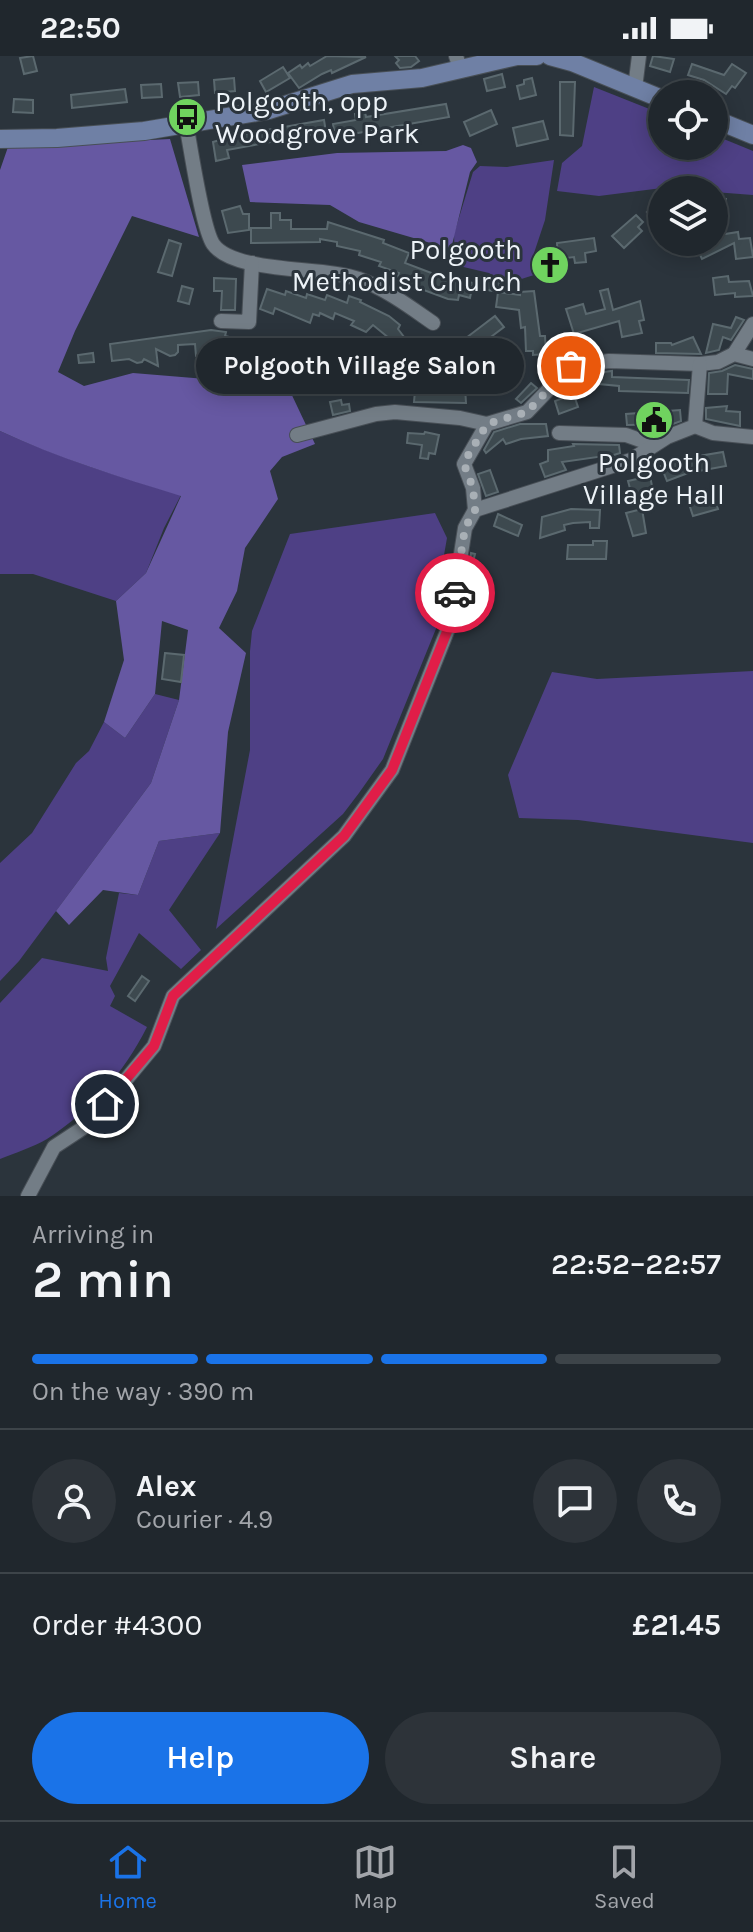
<!DOCTYPE html>
<html lang="en">
<head>
<meta charset="utf-8">
<style>
	body { margin:0; font-family:Karla,sans-serif; background:#2d3339; color:#f1f3f6; height:100vh; display:flex; flex-direction:column; font-size:30px; white-space:nowrap }
	* { box-sizing:border-box; margin:0 }
	p { font-size:26px; color:#a2a5aa }
	.icon { flex:none; width:44px; height:44px; fill:none; stroke:currentColor; stroke-width:2; stroke-linecap:round; stroke-linejoin:round }
	.map { position:relative; height:1140px; overflow:hidden }
	.drawer { display:flex; flex-direction:column; background:#20272d; flex:1 }
	.drawer>* { flex:none }
	.fabs { position:absolute; left:648px; top:24px; display:grid; gap:16px }
	.fabs a { display:grid; place-items:center; width:80px; height:80px; border-radius:50%; background:#20272d; box-shadow:0 4px 20px #0003,0 0 0 2px #3d4449; font-size:40px }
	.pin { position:absolute; display:grid; place-items:center; width:68px; height:68px; color:#fff; margin:-34px; border:4px solid #fff; border-radius:50%; box-shadow:0 2px 8px #0007 }
	.courier { position:absolute; display:grid; place-items:center; width:80px; height:80px; margin:-40px; border:6px solid #e11d48; border-radius:50%; background:#fff; color:#222; box-shadow:0 2px 10px #0007 }
	.bubble { position:absolute; height:56px; border-radius:28px; background:#20272d; box-shadow:0 4px 20px #0003,0 0 0 2px #3d4449; font-size:26px; font-weight:600; line-height:56px; text-align:center }
	.headline em { font-style:normal; font-weight:600 }
	.headline div { display:flex; flex-direction:column-reverse }
	.headline { display:flex; align-items:center; justify-content:space-between; height:136px; padding:0 32px }
	h1 { font-size:52px; font-weight:600; line-height:60px }
	.bar { display:grid; grid-template-columns:repeat(4,1fr); gap:12px 8px; align-content:center; height:96px; padding:0 32px }
	.bar i { height:10px; border-radius:6px; background:#3d4449 }
	.bar .on { background:#1a73e8 }
	.bar p { grid-column:span 4 }
	.line { display:flex; align-items:center; gap:20px; padding:0 32px; border-top:2px solid #3d4449 }
	.line div { flex:1 }
	.round { display:grid; place-items:center; flex:none; width:84px; height:84px; border-radius:42px; background:#2d3339 }
	.cta { display:flex; gap:16px; margin-top:auto; padding:16px 32px }
	.cta a { flex:1; height:92px; border-radius:48px; background:#1a73e8; color:#fff; font-size:32px; font-weight:600; line-height:92px; text-align:center }
	.cta a+a { background:#2d3339; color:#f1f3f6 }
	.status { display:flex; justify-content:space-between; align-items:center; height:56px; padding:0 40px; background:#20272d; direction:ltr }
	.status svg { height:22px; fill:currentColor }
	.tabs { display:flex; justify-content:space-around; align-items:center; height:112px; border-top:2px solid #3d4449; background:#20272d; font-size:22px; color:#a2a5aa }
	.tabs a { display:grid; justify-items:center; gap:4px }
	.tabs .on { color:#1a73e8 }
	.map>svg:first-child { display:block }
	.green { fill:#4e4085 }
	.forest { fill:#6658a2 }
	.building { fill:#3d494f; stroke:#5b696f; stroke-width:2 }
	.lines { fill:none; stroke-linecap:round; stroke-linejoin:round }
	.street-casing { stroke:#484f56; stroke-width:16 }
	.secondary-casing { stroke:#484f56; stroke-width:20 }
	.street { stroke:#737d86; stroke-width:14 }
	.secondary { stroke:#6f80a5; stroke-width:18 }
	.done { stroke:#a9b0b6; stroke-width:8; stroke-dasharray:0 14.4 }
	.route { stroke:#e11d48; stroke-width:10 }
	.labels { text-anchor:middle; stroke-width:6; stroke-linejoin:round; paint-order:stroke }
	.poi-label { font-size:28px; fill:#edf3f8; stroke:#2b343c; text-anchor:start }
</style>
</head>
<body>
<div class="status"><b>22:50</b><svg viewBox="0 0 49 12"><path d="M0 12V9h3v3zM5 12V6h3v6zM10 12V3h3v9zM15 12V0h3v12zM26 1h20v11H26zM47 4h2v5h-2z"/></svg></div>
<div class="map">
<svg width="753" height="1140" viewBox="0 0 753 1140">
	<rect width="100%" height="100%" fill="#2b343c"/>
	<g class="green">
		<polygon points="594,31 662,58 662,90 714,90 714,79 753,95 753,139 662,132 599,140 557,135 562,107 582,90"/>
		<polygon points="554,104 545,164 534,197 534,219 506,228 489,217 455,209 454,178 473,116 480,110 507,111"/>
		<path d="M0,375c59,27 119,46 181,64l-17,33 -18,45 -30,28 -83,-27h-33z"/>
		<polygon points="435,457 447,482 435,550 444,553 383,703 359,737 343,758 216,873 250,694 250,595 252,575 290,478"/>
		<polygon points="753,615 753,787 578,764 519,762 508,719 552,616 597,623"/>
		<polygon points="155,638 179,644 151,727 19,905 0,925 0,807 32,777 76,707 89,695 104,666 125,682"/>
		<path d="M220,777l-51,77 32,40 -20,19 -42,-36 -29,53 5,10 -5,10 37,21c-23,46 -57,84 -100,112 -14,8 -32,14 -47,20v-156l42,-45 66,13 -2,-13 13,-65 19,2 21,-54z"/>
	</g>
	<g class="forest">
		<path d="M170,83l29,98 -67,-21 -57,115 -17,41 26,14 49,-13 85,7 63,-8 34,72 -33,13 -12,14 8,28 -33,49 -8,43 -18,37 27,25 -18,79 -8,101 -61,8 -21,54 -35,-5 -34,35 -13,-14 95,-128 28,-83 9,-70 -26,-9 -7,73 -30,44 -21,-16 20,-62 -8,-59 30,-28 35,-77c-62,-19 -123,-38 -181,-65v-261l8,-23z"/>
		<polygon points="463,89 471,92 477,106 470,116 451,193 359,166 330,149 250,146 242,109 337,97 446,95"/>
	</g>
	<g class="building">
		<polygon points="33,0 37,15 24,18 20,2"/>
		<polygon points="327,0 366,1 332,17 331,14 322,18 299,32 288,17 300,9 302,12 308,7 310,10"/>
		<polygon points="395,0 415,0 419,5 411,11 400,12 396,7 399,4"/>
		<polygon points="653,0 674,3 670,16 650,10"/>
		<polygon points="692,8 724,19 732,8 746,17 735,32 732,30 726,38 704,24 688,19"/>
		<polygon points="283,11 290,22 266,36 260,25"/>
		<polygon points="502,18 505,31 487,35 484,23"/>
		<polygon points="234,22 235,35 215,37 214,24"/>
		<polygon points="532,22 536,39 520,43 517,30 524,28 524,24"/>
		<polygon points="198,26 199,39 180,41 178,27"/>
		<polygon points="560,26 575,26 573,80 560,79"/>
		<polygon points="161,28 162,41 142,42 141,29"/>
		<polygon points="125,33 127,46 72,52 71,39"/>
		<polygon points="14,43 33,44 33,57 13,56"/>
		<polygon points="446,48 449,61 335,81 333,68 356,64 355,58 365,56 366,61"/>
		<polygon points="491,54 497,68 470,80 464,66"/>
		<polygon points="324,64 326,76 227,94 229,102 216,105 213,86 233,80"/>
		<polygon points="543,65 548,83 517,90 513,72"/>
		<polygon points="662,142 662,172 647,156"/>
		<polygon points="726,143 725,166 714,166 714,144"/>
		<polygon points="240,150 243,158 249,158 249,174 228,177 222,155"/>
		<polygon points="271,157 280,157 280,164 291,164 291,173 327,173 328,166 384,184 383,187 409,197 405,207 434,218 473,227 470,242 459,239 458,244 448,243 410,229 411,227 397,222 399,217 379,210 381,206 359,199 360,195 337,190 337,186 320,183 320,186 251,187 251,172 271,172"/>
		<polygon points="636,159 643,166 638,171 642,175 624,192 612,180"/>
		<polygon points="725,175 725,178 738,176 739,183 750,182 753,201 736,203 734,187 702,203 694,186 714,186 714,180"/>
		<polygon points="594,182 596,195 585,197 586,206 575,207 574,201 558,203 557,187"/>
		<polygon points="169,184 181,188 172,220 158,216"/>
		<polygon points="554,198 556,219 546,220 544,199"/>
		<polygon points="728,220 729,226 749,225 753,240 735,241 735,237 715,239 713,222"/>
		<polygon points="479,221 500,225 498,236 477,232"/>
		<polygon points="214,222 236,223 235,254 221,254 222,235 214,235"/>
		<polygon points="182,230 193,233 189,248 178,245"/>
		<polygon points="267,233 285,239 286,235 306,242 307,238 325,244 327,239 347,247 349,240 361,244 360,246 389,260 400,269 398,273 414,294 406,301 403,297 397,301 390,291 395,287 373,269 366,276 351,269 354,265 335,257 333,263 320,257 319,260 313,258 310,267 275,252 273,258 260,253"/>
		<polygon points="608,233 613,254 640,245 644,264 639,265 642,277 622,281 619,265 574,278 566,253 583,248 586,258 605,253 600,235"/>
		<polygon points="534,235 540,280 545,280 546,298 533,299 533,295 526,295 525,271 521,272 519,254 496,251 498,236 520,239 520,236"/>
		<polygon points="495,260 504,271 471,296 439,312 432,299 466,282"/>
		<polygon points="736,261 744,264 731,284 723,281 719,294 706,297 713,268 731,272"/>
		<polygon points="211,274 226,276 225,280 238,283 238,287 272,292 271,288 279,286 282,302 264,305 238,301 239,296 205,292 206,300 196,300 195,288 178,289 178,296 175,299 170,300 156,293 158,310 144,303 142,306 137,307 129,303 112,305 110,288"/>
		<polygon points="693,281 701,298 656,297 656,287 671,287 672,289"/>
		<polygon points="93,297 94,306 79,307 78,299"/>
		<polygon points="498,305 508,307 508,320 496,318"/>
		<polygon points="735,309 753,313 753,323 728,318 727,338 708,338 709,317 722,315"/>
		<polygon points="392,315 394,329 373,332 371,318"/>
		<polygon points="612,315 612,321 689,324 688,337 619,335 619,330 588,327 588,318"/>
		<polygon points="531,327 537,332 521,347 516,343"/>
		<polygon points="422,330 453,333 453,330 465,331 466,347 414,346 415,335 421,335"/>
		<polygon points="572,333 578,351 559,358 555,345 566,341 564,336"/>
		<polygon points="341,344 342,349 349,348 350,355 333,359 330,346"/>
		<polygon points="727,350 726,355 740,356 740,370 706,363 706,352"/>
		<polygon points="680,354 681,365 673,368 627,369 626,358"/>
		<polygon points="520,368 546,368 548,380 521,383 506,388 503,383 486,397 484,394 494,376"/>
		<polygon points="425,376 439,379 435,398 429,397 428,403 420,402 422,389 407,387 408,377 424,378"/>
		<polygon points="573,388 619,389 620,397 605,402 604,400 562,406 566,414 545,421 540,408 548,405 548,394 574,390"/>
		<polygon points="723,396 726,410 688,417 667,425 661,410 681,403"/>
		<polygon points="490,414 498,436 486,440 478,418"/>
		<polygon points="650,420 653,435 632,440 628,425"/>
		<polygon points="707,440 714,441 718,453 693,460 689,448"/>
		<polygon points="571,453 600,454 599,472 590,472 590,466 573,467 564,469 565,474 540,482 542,461"/>
		<polygon points="642,453 646,477 633,480 626,457"/>
		<polygon points="498,458 522,469 518,480 494,470"/>
		<polygon points="593,485 607,485 606,503 567,503 568,489 593,489"/>
		<polygon points="471,497 475,498 473,506 480,507 474,539 465,537"/>
		<polygon points="165,597 184,599 181,626 162,623"/>
		<polygon points="142,920 149,925 135,945 128,940"/>
	</g>
	<g class="lines">
		<g class="street-casing">
			<g id="street">
				<polyline points="456,0 460,12"/>
				<polyline points="635,32 639,0"/>
				<path d="M186,68c5,24 16,103 27,120 21,30 111,22 146,35 27,10 51,28 74,44"/>
				<polyline points="221,265 249,266 252,207"/>
				<polyline points="734,298 753,268"/>
				<polyline points="695,370 713,377 753,381"/>
				<polyline points="559,377 626,379 654,389"/>
				<polyline points="297,379 376,358 395,356 460,362 487,368"/>
				<polyline points="475,454 473,432 464,408 487,368 527,356 571,310 609,305 700,308 718,306 734,298 753,303"/>
				<polyline points="28,1140 54,1091 89,1068 154,990 173,940 344,780 392,714 450,568 465,472 475,454 631,404 667,381 695,370 700,308"/>
			</g>
		</g>
		<g class="secondary-casing">
			<g id="secondary">
				<polyline points="550,0 572,6 662,43"/>
				<polyline points="714,63 753,79"/>
				<polyline points="0,83 57,82 144,75 269,54 352,28 422,22 517,0 537,0"/>
			</g>
		</g>
		<use href="#street" class="street"/>
		<use href="#secondary" class="secondary"/>
	</g>
	<g class="lines">
		<polyline class="done" points="455,537 465,472 475,454 473,432 464,408 466,403 487,368 527,356 571,310"/>
		<polyline class="route" points="105,1048 154,990 173,940 344,780 392,714 450,568 455,537"/>
	</g>
	<defs>
		<g id="bus-disc" transform="scale(2)"><circle r="9.5" fill="#70d35f" stroke="#2b343c"/><path d="M-5-6H5V4H4V6H2V4H-2V6H-4V4H-5ZM-3.5-4V0h7V-4ZM-3.5 1.2v1.5H-2V1.2ZM2 1.2v1.5H3.5V1.2Z" fill="#111"/></g>
		<g id="church-disc" transform="scale(2)"><circle r="9.5" fill="#70d35f" stroke="#2b343c"/><path d="M-1.2-6h2.4v3.5h3.3v2.4h-3.3V6h-2.4V-.1h-3.3v-2.4h3.3Z" fill="#111"/></g>
		<g id="civic-disc" transform="scale(2)"><circle r="9.5" fill="#70d35f" stroke="#2b343c"/><path d="M-.6-6.5H3V-4.5H.6V-3L4-1V1h2V6H-6V1h2V-1L-.6-3ZM-1.2 2.5V6h2.4V2.5Z" fill="#111"/></g>
	</defs>
	<g fill-rule="evenodd">
		<use href="#bus-disc" x="187" y="61"/>
		<use href="#church-disc" x="550" y="209"/>
		<use href="#civic-disc" x="654" y="364"/>
	</g>
	<g class="labels">
		<g class="poi-label">
			<text x="215" y="55">Polgooth, opp<tspan x="215" dy="32">Woodgrove Park</tspan></text>
			<text x="522" y="203" text-anchor="end">Polgooth<tspan x="522" dy="32">Methodist Church</tspan></text>
			<text x="654" y="416" text-anchor="middle">Polgooth<tspan x="654" dy="32">Village Hall</tspan></text>
		</g>
	</g>
</svg>
<div class="fabs">
<a><svg class="icon" aria-label="locate" viewBox="0 0 24 24"><circle cx="12" cy="12" r="6"/><path d="M12 2v4M12 18v4M2 12h4M18 12h4"/></svg></a>
<a><svg class="icon" aria-label="layers" viewBox="0 0 24 24"><path d="M12 4l9 5-9 5-9-5zM3 14l9 5 9-5"/></svg></a>
</div>
<div class="pin" style="left:571px;top:310px;background:#ea580c"><svg class="icon" aria-label="bag" viewBox="0 0 24 24"><path d="M5 8h14l-1 12H6zM9 8a3 3 0 0 1 6 0"/></svg></div>
<div class="pin" style="left:105px;top:1048px;background:#1f2937"><svg class="icon" aria-label="home" viewBox="0 0 24 24"><path d="M3 11l9-7 9 7M6 9v11h12V9"/></svg></div>
<div class="courier" style="left:455px;top:537px"><svg class="icon" aria-label="car" viewBox="0 0 24 24"><path d="M5 17H2v-5l4-1 3-4h7l3 4 3 1v5h-3M9 17h6M6 11h13"/><circle cx="7" cy="17" r="2"/><circle cx="17" cy="17" r="2"/></svg></div>
<div class="bubble" style="left:196px;top:282px;width:328px">Polgooth Village Salon</div>
</div>
<section class="drawer">
<div class="headline"><div><h1>2 min</h1><p>Arriving in</p></div><em>22:52–22:57</em></div>
<div class="bar"><i class="on"></i><i class="on"></i><i class="on"></i><i></i><p>On the way · 390 m</p></div>
<div class="line" style="height:144px"><a class="round"><svg class="icon" aria-label="person" viewBox="0 0 24 24"><circle cx="12" cy="8" r="4"/><path d="M4 21q1-7 8-7t8 7"/></svg></a><div><b>Alex</b><p>Courier · 4.9</p></div><a class="round"><svg class="icon" aria-label="chat" viewBox="0 0 24 24"><path d="M4 5h16v11H9l-5 4z"/></svg></a><a class="round"><svg class="icon" aria-label="phone" viewBox="0 0 24 24"><path d="M5 4h4l2 5-3 2q2 4 5 5l2-3 5 2v4C11 20 4 13 5 4z"/></svg></a></div>
<div class="line" style="height:104px"><div>Order #4300</div><b>£21.45</b></div>
<div class="cta"><a>Help</a><a>Share</a></div>
</section>
<nav class="tabs">
<a class="on"><svg class="icon" aria-label="home" viewBox="0 0 24 24"><path d="M3 11l9-7 9 7M6 9v11h12V9"/></svg>Home</a>
<a><svg class="icon" aria-label="map" viewBox="0 0 24 24"><path d="M3 6l6-2 6 2 6-2v14l-6 2-6-2-6 2zM9 4v14M15 6v14"/></svg>Map</a>
<a><svg class="icon" aria-label="saved" viewBox="0 0 24 24"><path d="M7 4h10v16l-5-4-5 4z"/></svg>Saved</a>
</nav>
</body>
</html>
